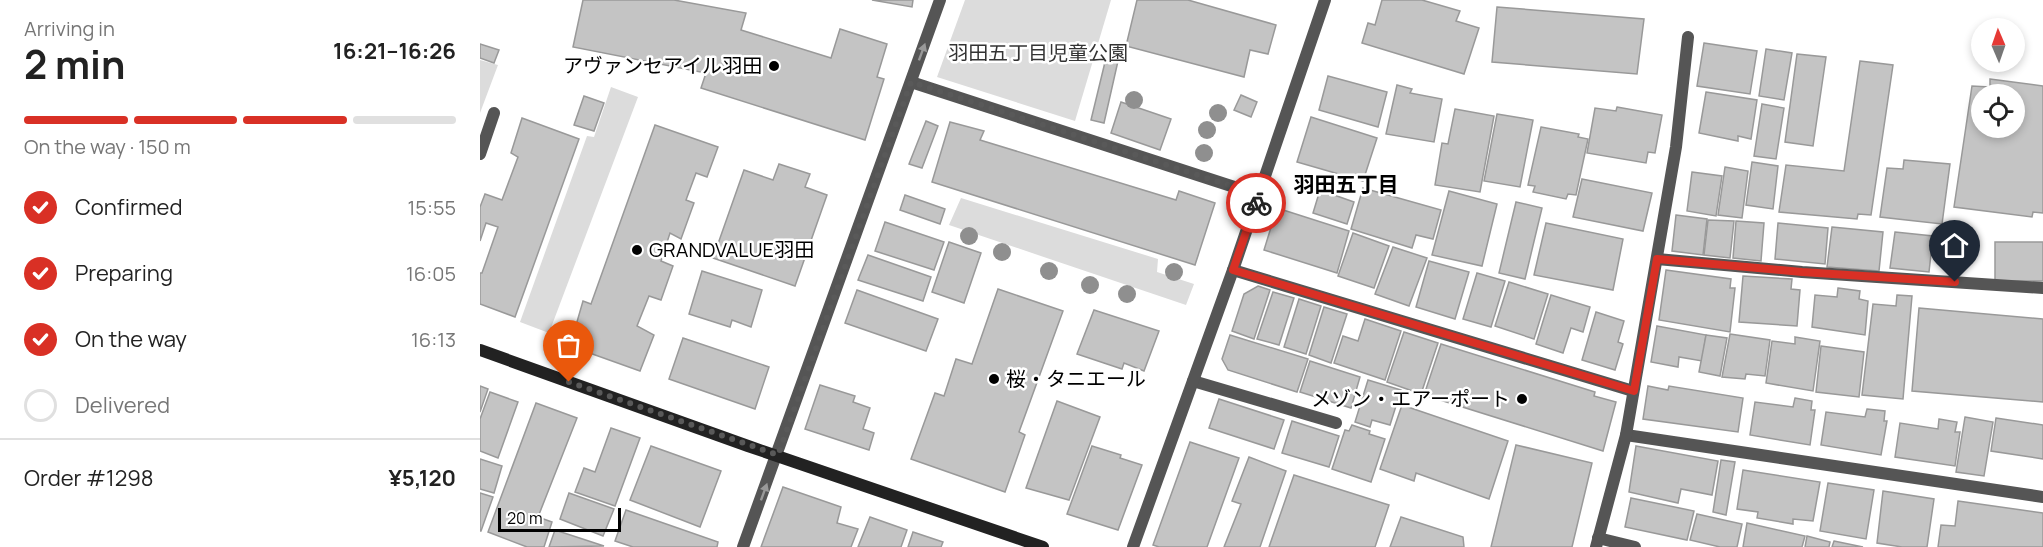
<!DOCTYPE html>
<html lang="en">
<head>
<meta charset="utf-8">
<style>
	body { margin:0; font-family:Manrope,"Noto Sans JP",sans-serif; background:#f2f2f2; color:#222; height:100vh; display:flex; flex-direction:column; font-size:22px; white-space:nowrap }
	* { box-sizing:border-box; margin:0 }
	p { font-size:20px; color:#767676 }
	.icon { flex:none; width:33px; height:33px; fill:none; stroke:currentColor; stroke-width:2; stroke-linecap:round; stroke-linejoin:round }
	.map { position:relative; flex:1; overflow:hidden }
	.details { display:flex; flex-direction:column; background:#fff; width:480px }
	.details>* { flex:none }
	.needle { width:39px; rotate:358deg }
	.tools { position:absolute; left:1491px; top:18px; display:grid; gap:12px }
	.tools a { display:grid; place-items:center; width:54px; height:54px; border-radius:50%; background:#fff; box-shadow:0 3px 9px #0003; font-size:30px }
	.scale { position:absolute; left:18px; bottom:15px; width:123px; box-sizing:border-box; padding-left:6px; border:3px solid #000; border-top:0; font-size:16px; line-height:21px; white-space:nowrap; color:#000; -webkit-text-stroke:4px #fff; paint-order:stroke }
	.pin { position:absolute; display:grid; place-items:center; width:51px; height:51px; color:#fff; margin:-62px -26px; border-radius:50% 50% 50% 0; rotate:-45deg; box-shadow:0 0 6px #0007 }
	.pin .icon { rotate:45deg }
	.courier { position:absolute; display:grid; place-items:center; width:60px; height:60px; margin:-30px; border:4px solid #d93025; border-radius:50%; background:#fff; color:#222; box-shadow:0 2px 8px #0007 }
	.head em { font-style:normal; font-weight:700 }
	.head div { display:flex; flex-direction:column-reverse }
	.head { display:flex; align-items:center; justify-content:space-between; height:102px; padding:0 24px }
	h1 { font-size:39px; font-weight:700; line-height:45px }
	.bar { display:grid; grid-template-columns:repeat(4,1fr); gap:9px 6px; align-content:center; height:72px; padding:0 24px }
	.bar i { height:8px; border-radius:4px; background:#e0e0e0 }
	.bar .current { background:#d93025 }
	.bar p { grid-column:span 4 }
	.line { display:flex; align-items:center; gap:15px; padding:0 24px; border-top:2px solid #e0e0e0 }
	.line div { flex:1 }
	ol { padding:0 24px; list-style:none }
	li { display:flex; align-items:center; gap:18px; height:66px }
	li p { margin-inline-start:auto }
	li .icon { padding:6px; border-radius:50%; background:#d93025; color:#fff; stroke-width:4 }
	li:last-child { color:#767676 }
	li i { width:33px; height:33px; border:3px solid #e0e0e0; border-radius:50% }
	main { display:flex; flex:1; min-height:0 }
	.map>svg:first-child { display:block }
	.green { fill:#dcdcdc }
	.building { fill:#c4c4c4; stroke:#999; stroke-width:1.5; fill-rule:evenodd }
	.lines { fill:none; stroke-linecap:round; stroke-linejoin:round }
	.lane { stroke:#555; stroke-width:12 }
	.street { stroke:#555; stroke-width:12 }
	.secondary { stroke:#222; stroke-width:12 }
	.tree { fill:#8f8f8f }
	.oneway { fill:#999 }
	.done { stroke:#595959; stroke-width:6; stroke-dasharray:0 10.8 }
	.route { stroke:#d93025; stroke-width:8 }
	.poi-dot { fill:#000; stroke:#fff; stroke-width:2 }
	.labels { text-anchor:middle; stroke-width:5; stroke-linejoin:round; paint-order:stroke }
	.park-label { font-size:20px; fill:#333; stroke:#fff }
	.poi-label { font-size:20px; fill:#000; stroke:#fff; text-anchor:end }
	.neighbourhood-label { font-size:21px; font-weight:bold; fill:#000; stroke:#fff }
</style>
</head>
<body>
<main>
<section class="details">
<div class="head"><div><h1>2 min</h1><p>Arriving in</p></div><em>16:21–16:26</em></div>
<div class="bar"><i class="current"></i><i class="current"></i><i class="current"></i><i></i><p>On the way · 150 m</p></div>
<ol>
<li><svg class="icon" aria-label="check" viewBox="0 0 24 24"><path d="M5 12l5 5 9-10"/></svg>Confirmed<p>15:55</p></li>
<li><svg class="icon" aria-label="check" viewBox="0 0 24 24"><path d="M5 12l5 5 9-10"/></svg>Preparing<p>16:05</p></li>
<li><svg class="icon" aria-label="check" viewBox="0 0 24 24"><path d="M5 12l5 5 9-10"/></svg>On the way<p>16:13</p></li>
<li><i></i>Delivered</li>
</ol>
<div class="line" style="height:78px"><div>Order #1298</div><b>¥5,120</b></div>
</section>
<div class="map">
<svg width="1563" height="547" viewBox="0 0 1563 547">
	<rect width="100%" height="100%" fill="#fff"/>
	<g class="green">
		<polygon points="485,0 631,0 595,121 457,77"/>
		<polygon points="0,60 18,65 0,113"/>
		<polygon points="131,87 158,97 69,333 40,322 107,136 114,137"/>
		<polygon points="481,198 678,259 677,272 714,284 706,305 469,225"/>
	</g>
	<g class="building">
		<polygon points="103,0 194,0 266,13 261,30 351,58 360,29 407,44 397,77 404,79 385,140 221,88 226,73 93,47"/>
		<polygon points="392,0 433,0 432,7"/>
		<polygon points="657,0 708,0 796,25 788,54 770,50 764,77 646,46"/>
		<polygon points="902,0 942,0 980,11 976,21 999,28 984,74 882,43 888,23 895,25"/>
		<polygon points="1017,7 1164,19 1157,74 1012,62"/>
		<polygon points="1224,43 1277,51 1270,94 1217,86"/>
		<polygon points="0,44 19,50 14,63 0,58"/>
		<polygon points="1286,49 1312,53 1304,100 1279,96"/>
		<polygon points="1317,54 1346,57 1333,146 1305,142"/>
		<polygon points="626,58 638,61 624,123 611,120"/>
		<polygon points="1380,61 1413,65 1391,215 1378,214 1377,219 1299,212 1306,165 1364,171"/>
		<polygon points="848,76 907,92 898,127 839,110"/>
		<path d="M1510,79l53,7v127l-10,-1 -1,5 -78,-10 18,-121 18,1zM1502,94h32v34h-32z"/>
		<polygon points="917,85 932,89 930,93 962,99 954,142 906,134"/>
		<polygon points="1226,92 1277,100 1271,139 1258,136 1258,141 1219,133"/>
		<polygon points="761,95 777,102 771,117 754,110"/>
		<polygon points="104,96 124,103 114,131 94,125"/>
		<polygon points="641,102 691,119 680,150 631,133"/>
		<polygon points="1282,104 1304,108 1296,159 1274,156"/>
		<polygon points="1137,107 1182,115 1175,153 1168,152 1166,163 1107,153 1115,108 1136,111"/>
		<polygon points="975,109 1014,116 1000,192 955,185 962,143 968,144"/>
		<polygon points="1017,114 1053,120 1040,187 1004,181"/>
		<polygon points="831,117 897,138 883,181 817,162"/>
		<polygon points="42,118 99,139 35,317 0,304 0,273 2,273 18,227 6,223 0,241 0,207 5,194 22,200 38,157 31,153"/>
		<polygon points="446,121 458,126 442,168 429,164"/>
		<polygon points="470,122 504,131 500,140 696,200 699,191 735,203 715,265 452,182"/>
		<polygon points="175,125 238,147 227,177 216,173 206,200 214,203 201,239 190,233 181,261 193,266 181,300 169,296 157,326 174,335 160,371 90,346 103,301 111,304"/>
		<polygon points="1061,127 1099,134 1098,137 1108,139 1096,195 1088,194 1086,199 1053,192 1055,186 1048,185"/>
		<polygon points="1424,160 1470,164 1462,224 1400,217 1407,168 1423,169"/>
		<polygon points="1272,162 1298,166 1293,209 1266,205"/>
		<polygon points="299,164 330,174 325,187 347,195 315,286 233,258 264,170 293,180"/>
		<polygon points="1245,167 1268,171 1262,218 1238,215"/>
		<polygon points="1212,172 1242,176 1236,216 1207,211"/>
		<polygon points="1102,179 1172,193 1163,231 1093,217"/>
		<polygon points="883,188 961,210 953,239 936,235 932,248 871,229"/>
		<polygon points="840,190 874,202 867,224 833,213"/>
		<polygon points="969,191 1017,204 1002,266 952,255"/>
		<polygon points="425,195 465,209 460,224 420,210"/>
		<polygon points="1036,202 1062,208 1045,279 1019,273"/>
		<polygon points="797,208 869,231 857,273 784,250"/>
		<polygon points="1196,215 1227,219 1223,255 1192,251"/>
		<polygon points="1228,220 1254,221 1250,258 1224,255"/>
		<polygon points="1256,221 1284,223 1281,261 1253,258"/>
		<polygon points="405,222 464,242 454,270 395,251"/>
		<polygon points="1066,223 1143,239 1133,290 1054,275"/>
		<polygon points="1298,223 1348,228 1345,264 1295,259"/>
		<polygon points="1352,227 1403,232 1399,271 1347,267"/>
		<polygon points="1415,232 1453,236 1449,272 1410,268"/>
		<polygon points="873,233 909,246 894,288 858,276"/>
		<polygon points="469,242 501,253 484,303 452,292"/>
		<rect x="1515" y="242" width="48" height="39"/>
		<polygon points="913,247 947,258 929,306 895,294"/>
		<polygon points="388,255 451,277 443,301 378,280"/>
		<polygon points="949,261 989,272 975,319 936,307"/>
		<polygon points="1186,270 1251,279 1250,288 1255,288 1250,332 1179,320"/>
		<polygon points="222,271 282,290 271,327 252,320 250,327 209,314"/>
		<polygon points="997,273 1025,281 1011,327 983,319"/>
		<polygon points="1263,276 1312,279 1311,289 1320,290 1317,326 1259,322"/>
		<polygon points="1029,282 1068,294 1054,339 1015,326"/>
		<polygon points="778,286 790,290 774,339 752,331 764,294"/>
		<polygon points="1358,288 1380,291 1379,299 1388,301 1385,335 1332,327 1335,295 1357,297"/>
		<polygon points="518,289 583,311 539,432 545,435 525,492 431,459 455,393 464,396 476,359 492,364"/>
		<polygon points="377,290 458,319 446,351 365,323"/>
		<polygon points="793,292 814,298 799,345 777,339"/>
		<polygon points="1071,295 1110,307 1103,332 1091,328 1083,353 1056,344"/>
		<polygon points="1417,295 1432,296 1423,399 1382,395 1393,304 1416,306"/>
		<polygon points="819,299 841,306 826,354 804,347"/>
		<polygon points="844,307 867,314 851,363 829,355"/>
		<polygon points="1439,308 1563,319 1563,402 1432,391"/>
		<polygon points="614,310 679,331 664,371 644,363 642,369 597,354"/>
		<polygon points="1116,312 1144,321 1138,342 1143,344 1135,370 1102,360"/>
		<polygon points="885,319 921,331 905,380 854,363 863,336 878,341"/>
		<polygon points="1177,326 1226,335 1222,361 1199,357 1198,367 1171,362"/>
		<polygon points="924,332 958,343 941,394 907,382"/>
		<polygon points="1250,334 1290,340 1285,376 1266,374 1265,379 1242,377"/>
		<polygon points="750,335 828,359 817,392 748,370 742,359"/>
		<polygon points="1226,335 1247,338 1240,376 1219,372"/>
		<polygon points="1315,337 1340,341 1333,391 1286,383 1292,341 1315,344"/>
		<polygon points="203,338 289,367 275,409 189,379"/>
		<polygon points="961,344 1115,392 1114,396 1136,402 1123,451 944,395"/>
		<polygon points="1341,346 1384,352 1379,397 1336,392"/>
		<polygon points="830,361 880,377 871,408 820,392"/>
		<polygon points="888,380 921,390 910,425 892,420 890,427 875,422"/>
		<polygon points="340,385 375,396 373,402 390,408 383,429 394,433 389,450 325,429"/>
		<polygon points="0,386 8,389 0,412"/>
		<polygon points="1168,386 1188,390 1189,386 1263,398 1258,432 1163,419"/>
		<polygon points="10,392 38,402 18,458 0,451 0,419"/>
		<polygon points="1315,398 1332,401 1331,410 1335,410 1330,445 1270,435 1275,402 1313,407"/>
		<polygon points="739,399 804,420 794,449 729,428"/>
		<polygon points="577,401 620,417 589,500 546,488"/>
		<polygon points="56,403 97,418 58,517 72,522 64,547 47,547 8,532"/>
		<polygon points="922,405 1028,441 1009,499 936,473 934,481 900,469"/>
		<polygon points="1387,409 1405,411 1404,421 1407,421 1401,455 1341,445 1346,412 1385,417"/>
		<polygon points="1485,417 1513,422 1504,476 1476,472"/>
		<polygon points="1516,418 1563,425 1563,459 1511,451"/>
		<polygon points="1459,419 1477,422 1475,432 1480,432 1475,466 1415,457 1420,423 1458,429"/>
		<polygon points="812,421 859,436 849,467 802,453"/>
		<polygon points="872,425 890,431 889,434 905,439 891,482 852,469 865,430 869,431"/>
		<polygon points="131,428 160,438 135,506 95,492 104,468 115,472"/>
		<polygon points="710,442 759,458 727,547 679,547 673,545"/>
		<polygon points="1036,445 1112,463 1092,547 1011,547"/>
		<polygon points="171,446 241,471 220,527 150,500"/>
		<polygon points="612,446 641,455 640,458 662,465 638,530 587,514"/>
		<polygon points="1156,446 1238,461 1232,495 1201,489 1198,503 1149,492"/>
		<polygon points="769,457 806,471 780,547 744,547 761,504 752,501"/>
		<polygon points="0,459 22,466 14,493 0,489"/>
		<polygon points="1241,460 1255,462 1246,515 1233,512"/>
		<polygon points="1263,470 1340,482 1333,521 1313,519 1313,524 1277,518 1278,512 1257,509"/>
		<polygon points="814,475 909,505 895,547 789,547"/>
		<polygon points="1348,483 1394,490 1386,539 1340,531"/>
		<polygon points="303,487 361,507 357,523 378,529 371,547 281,547"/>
		<polygon points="1403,491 1454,499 1447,547 1422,547 1397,543"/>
		<polygon points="0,493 13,497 1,531 0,531"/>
		<polygon points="89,493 134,509 123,536 80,519"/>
		<polygon points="1151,498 1214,511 1207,540 1145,527"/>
		<polygon points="1478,501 1563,513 1563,547 1458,547 1461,525 1475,526"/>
		<polygon points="146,510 238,542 237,547 153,547 135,541"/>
		<polygon points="1217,514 1262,524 1257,547 1240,547 1210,540"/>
		<polygon points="390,517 427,530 421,547 378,547"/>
		<polygon points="921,517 983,537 984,547 910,547"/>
		<polygon points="1267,523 1325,536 1322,547 1263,547"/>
		<polygon points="75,530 124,546 69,547"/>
		<polygon points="433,532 463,542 461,547 428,547"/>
		<polygon points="1327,536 1350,542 1349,547 1325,547"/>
		<polygon points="1354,541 1383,547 1352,547"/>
	</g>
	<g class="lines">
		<g class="lane">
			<polyline points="431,82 779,195"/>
			<polyline points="0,154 14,113"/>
			<polyline points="1177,259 1322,272 1563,288"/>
			<polyline points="753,270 1153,391"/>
			<polyline points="713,381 856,423"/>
			<polyline points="1146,435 1563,497"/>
			<polyline points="1118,538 1155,547"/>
		</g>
		<g class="street">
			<polyline points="263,547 460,0"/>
			<polyline points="653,547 753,270 845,0"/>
			<polyline points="1116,547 1146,435 1196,147 1208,37"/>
		</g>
		<polyline class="secondary" points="0,350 268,446 563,547"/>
	</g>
	<g class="tree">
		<circle cx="654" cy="100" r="9"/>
		<circle cx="738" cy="113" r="9"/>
		<circle cx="727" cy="130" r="9"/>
		<circle cx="724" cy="153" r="9"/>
		<circle cx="489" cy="236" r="9"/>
		<circle cx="522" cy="252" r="9"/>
		<circle cx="569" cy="271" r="9"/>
		<circle cx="694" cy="272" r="9"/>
		<circle cx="610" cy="285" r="9"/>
		<circle cx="647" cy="294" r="9"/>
	</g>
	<defs><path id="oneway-solid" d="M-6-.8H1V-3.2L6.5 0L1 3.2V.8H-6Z" transform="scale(1.5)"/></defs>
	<g class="oneway">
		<use href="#oneway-solid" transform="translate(442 52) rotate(-70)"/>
		<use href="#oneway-solid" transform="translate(284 492) rotate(-70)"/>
	</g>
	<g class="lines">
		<polyline class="done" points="89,382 298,455 431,82 779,195 776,203"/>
		<polyline class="route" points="776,203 753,270 1154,391 1177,259 1322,272 1475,282"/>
	</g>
	<g class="poi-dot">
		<circle cx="294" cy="66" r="6"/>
		<circle cx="157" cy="250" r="6"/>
		<circle cx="514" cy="379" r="6"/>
		<circle cx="1042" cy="399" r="6"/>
	</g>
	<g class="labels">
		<g class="park-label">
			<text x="558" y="60">羽田五丁目児童公園</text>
		</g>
		<g class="poi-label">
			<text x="282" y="73">アヴァンセアイル羽田</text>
			<text x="169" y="257" text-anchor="start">GRANDVALUE羽田</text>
			<text x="526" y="386" text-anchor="start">桜・タニエール</text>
			<text x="1030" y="406">メゾン・エアーポート</text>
		</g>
		<g class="neighbourhood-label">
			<text x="866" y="192">羽田五丁目</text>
		</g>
	</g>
</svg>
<div class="tools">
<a><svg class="needle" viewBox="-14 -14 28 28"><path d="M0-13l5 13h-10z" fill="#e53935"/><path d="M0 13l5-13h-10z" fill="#767676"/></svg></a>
<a><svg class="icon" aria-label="locate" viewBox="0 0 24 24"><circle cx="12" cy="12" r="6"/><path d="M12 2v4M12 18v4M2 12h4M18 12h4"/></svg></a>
</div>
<div class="scale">20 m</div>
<div class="pin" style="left:89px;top:382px;background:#ea580c"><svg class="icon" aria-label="bag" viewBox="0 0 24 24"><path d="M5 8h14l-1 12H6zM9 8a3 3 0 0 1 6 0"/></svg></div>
<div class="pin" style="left:1475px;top:282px;background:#1f2937"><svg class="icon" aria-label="home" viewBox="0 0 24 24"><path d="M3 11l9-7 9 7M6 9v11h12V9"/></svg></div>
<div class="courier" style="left:776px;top:203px"><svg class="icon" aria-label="bike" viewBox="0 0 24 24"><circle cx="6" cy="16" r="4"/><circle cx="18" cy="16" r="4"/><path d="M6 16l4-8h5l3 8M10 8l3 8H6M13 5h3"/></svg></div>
</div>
</main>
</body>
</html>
